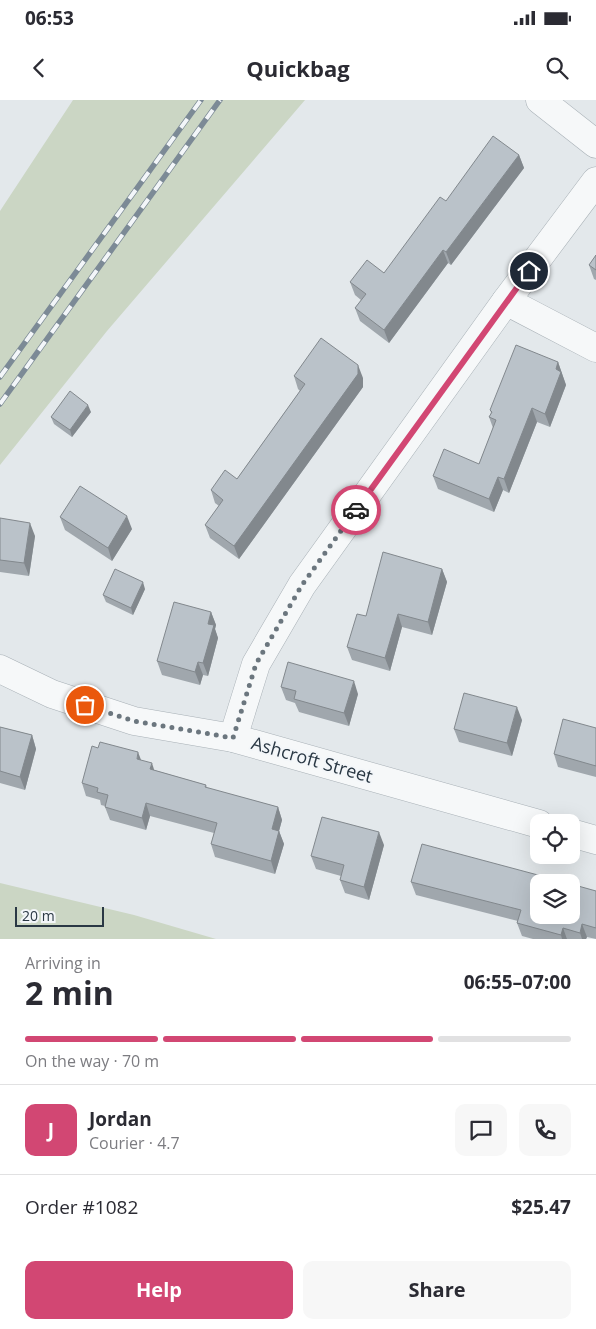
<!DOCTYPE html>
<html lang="en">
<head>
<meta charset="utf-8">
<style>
	body { margin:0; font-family:"Open Sans",sans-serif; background:#f7f7f7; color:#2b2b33; height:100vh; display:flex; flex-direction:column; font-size:19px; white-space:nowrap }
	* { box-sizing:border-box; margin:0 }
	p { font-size:16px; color:#7c7c81 }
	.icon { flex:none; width:28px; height:28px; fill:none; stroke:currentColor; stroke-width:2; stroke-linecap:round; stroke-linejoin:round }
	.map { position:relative; height:839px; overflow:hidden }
	.details { display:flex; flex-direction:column; background:#fff; flex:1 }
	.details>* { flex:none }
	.controls { position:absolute; left:530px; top:714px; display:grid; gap:10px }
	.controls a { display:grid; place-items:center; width:50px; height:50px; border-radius:10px; background:#fff; box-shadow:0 5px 20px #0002; font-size:25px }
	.scale { position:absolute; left:15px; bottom:12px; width:89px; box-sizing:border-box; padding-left:5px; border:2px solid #2a3844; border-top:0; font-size:14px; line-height:18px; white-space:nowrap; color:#2a3844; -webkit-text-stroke:4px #f3f6f9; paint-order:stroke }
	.pin { position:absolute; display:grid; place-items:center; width:42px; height:42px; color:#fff; margin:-21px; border:2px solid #fff; border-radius:50%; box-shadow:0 1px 5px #0007 }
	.courier { position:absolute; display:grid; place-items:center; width:50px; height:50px; margin:-25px; border:4px solid #d24773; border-radius:50%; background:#fff; color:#222; box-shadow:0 1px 6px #0007 }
	.head em { font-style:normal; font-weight:700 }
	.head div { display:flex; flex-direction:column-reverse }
	.head { display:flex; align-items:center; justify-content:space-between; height:85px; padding:0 25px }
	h1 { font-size:32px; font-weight:700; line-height:38px }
	.bar { display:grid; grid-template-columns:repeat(4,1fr); gap:8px 5px; align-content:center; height:60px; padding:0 25px }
	.bar i { height:6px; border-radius:4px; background:#e1e1e2 }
	.bar .current { background:#d24773 }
	.bar p { grid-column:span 4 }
	.line { display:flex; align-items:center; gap:12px; padding:0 25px; border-top:1px solid #e1e1e2 }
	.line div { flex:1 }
	.round { display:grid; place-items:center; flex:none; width:52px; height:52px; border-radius:10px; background:#f7f7f7 }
	.action { display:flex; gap:10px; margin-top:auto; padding:10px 25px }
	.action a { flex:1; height:58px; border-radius:10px; background:#d24773; color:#fff; font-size:20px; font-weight:700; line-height:58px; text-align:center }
	.action a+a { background:#f7f7f7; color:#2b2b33 }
	.status { display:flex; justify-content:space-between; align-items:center; height:35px; padding:0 25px; background:#fff; direction:ltr }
	.status svg { height:14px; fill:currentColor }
	header { display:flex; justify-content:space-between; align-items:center; height:65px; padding:0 25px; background:#fff; font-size:22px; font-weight:700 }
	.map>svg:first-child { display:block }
	.green { fill:#cbd6c4 }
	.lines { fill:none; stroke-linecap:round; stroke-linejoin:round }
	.street-casing { stroke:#a8b0b6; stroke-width:29 }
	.street { stroke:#f6f8f9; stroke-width:28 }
	.rail-casing { stroke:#7c8a96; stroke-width:5.5 }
	.rail { stroke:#f3f6f9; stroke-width:4; stroke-dasharray:11; stroke-linecap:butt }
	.wall { fill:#a0a7ad }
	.shaded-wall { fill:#82888d }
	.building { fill:#bac2c9; stroke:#82888d }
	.done { stroke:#6b767e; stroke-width:5; stroke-dasharray:0 9 }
	.route { stroke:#d24773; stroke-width:6 }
	.labels { text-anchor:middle; stroke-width:4; stroke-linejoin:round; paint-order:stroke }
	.street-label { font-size:18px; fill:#2a3844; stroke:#f3f6f9 }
</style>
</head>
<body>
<div class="status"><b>06:53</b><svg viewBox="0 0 49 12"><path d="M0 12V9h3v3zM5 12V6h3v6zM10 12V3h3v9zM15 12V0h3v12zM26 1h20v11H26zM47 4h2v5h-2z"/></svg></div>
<header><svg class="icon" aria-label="back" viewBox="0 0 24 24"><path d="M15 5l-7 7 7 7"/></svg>Quickbag<svg class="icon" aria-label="search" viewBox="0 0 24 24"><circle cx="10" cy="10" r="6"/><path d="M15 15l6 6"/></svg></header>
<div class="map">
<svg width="596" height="839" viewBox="0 0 596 839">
	<rect width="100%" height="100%" fill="#e3e8eb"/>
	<g class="green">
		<polygon points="73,0 305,0 107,231 0,365 0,111"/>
		<polygon points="0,783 134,815 216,839 0,839"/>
	</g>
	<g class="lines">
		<g class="street-casing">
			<g id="street">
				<polyline points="540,0 596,44"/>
				<polyline points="506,201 596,248"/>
				<polyline points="0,569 52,594 134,621 233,638 539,724"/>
				<polyline points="233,638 256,564 302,485 506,201 596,81"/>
				<polyline points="571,733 596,740"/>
			</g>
		</g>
		<use href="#street" class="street"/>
		<g class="rail-casing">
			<g id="rail">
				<polyline points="0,277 201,0"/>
				<polyline points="0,304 220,0"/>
			</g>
		</g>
		<use href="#rail" class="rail"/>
	</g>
	<g class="wall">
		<polygon points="519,55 524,68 451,165 448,163 389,243 360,221 355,208 361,200 355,195 350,182 384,173 446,101"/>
		<polygon points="596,155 596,180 594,179 589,165"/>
		<polygon points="558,262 566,285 550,327 537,322 509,393 503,390 494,412 438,389 433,376 479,364 493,328 489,317 491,313 490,310"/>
		<polygon points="294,276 363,278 363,287 239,459 210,438 205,425 219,406 215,403 211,390 237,379 300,291 298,289"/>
		<polygon points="91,312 72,337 54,324 51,317"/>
		<polygon points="60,417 132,429 112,461 65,430"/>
		<polygon points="0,418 35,436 29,476 0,472"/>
		<polygon points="442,469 447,482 432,535 402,527 390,571 352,560 347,547 366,516"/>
		<polygon points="145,489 133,515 106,502 103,495"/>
		<polygon points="211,512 216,525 215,529 218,538 208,576 203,575 200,585 162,575 157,561"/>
		<polygon points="281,587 358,594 349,626 299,612 295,603 286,600"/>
		<polygon points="522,620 512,656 459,642 454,629"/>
		<polygon points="0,627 32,635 36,649 25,690 0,683"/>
		<polygon points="596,628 596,677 558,667 554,654"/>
		<polygon points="141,660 154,670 206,685 207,688 278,707 282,720 279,731 284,744 275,774 215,757 211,744 214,733 150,716 146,730 110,720 105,707 105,706 101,705 100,700 86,696 82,683"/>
		<polygon points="384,745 369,800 345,793 340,780 341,776 316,769 311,756"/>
		<polygon points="411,782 596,791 596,839 587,837 586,839 533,839 522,836 517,823 518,821 416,795"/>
	</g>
	<g class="shaded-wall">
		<polygon points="519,55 524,68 451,165 446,152"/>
		<polygon points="443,150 448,163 389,243 384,230"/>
		<polygon points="558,262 566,285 550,327 545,314 556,269"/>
		<polygon points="358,265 363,278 363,287 239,459 234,446"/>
		<polygon points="88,305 91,312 72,337 70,330"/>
		<polygon points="532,308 537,322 509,393 504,379"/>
		<polygon points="498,377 503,390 494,412 489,399"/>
		<polygon points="127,416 132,429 112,461 108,448"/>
		<polygon points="30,423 35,436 29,476 24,463"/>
		<polygon points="442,469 447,482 432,535 428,522"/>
		<polygon points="143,482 145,489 133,515 131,508"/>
		<polygon points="211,512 216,525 215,529 218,538 208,576 203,563 208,524"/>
		<polygon points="398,514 402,527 390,571 385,558"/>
		<polygon points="198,562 203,575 200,585 195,572"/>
		<polygon points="354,581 358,594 349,626 344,613"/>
		<polygon points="517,607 522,620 512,656 507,643"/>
		<polygon points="32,635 36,649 25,690 20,677"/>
		<polygon points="138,652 143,665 137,659"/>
		<polygon points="152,663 156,676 150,669"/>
		<polygon points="146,703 150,716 146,730 142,718"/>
		<polygon points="278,707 282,720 279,731 284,744 275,774 271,761 272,729"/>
		<polygon points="379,732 384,745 369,800 364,787"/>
		<polygon points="582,824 587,837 586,839 582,839 580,833"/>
		<polygon points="563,828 567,839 562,839 561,835"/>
	</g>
	<g class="building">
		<polygon points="493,36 519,55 446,152 443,150 384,230 355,208 366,194 350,182 367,160 384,173 440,97 446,101"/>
		<polygon points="596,155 596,170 589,165"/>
		<polygon points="321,238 358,265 358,274 234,446 205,425 223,400 211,390 225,370 237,379 305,284 294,276"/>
		<polygon points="516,245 558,262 556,269 561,272 545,314 532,308 504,379 498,377 489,399 433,376 444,349 479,364 496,320 489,317 492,312 490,310"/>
		<polygon points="70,291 88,305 70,330 51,317"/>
		<polygon points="80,386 127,416 108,448 60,417"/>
		<polygon points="0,418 30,423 24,463 0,460"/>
		<polygon points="383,452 442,469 428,522 398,514 385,558 347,547 357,514 366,516"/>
		<polygon points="115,469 143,482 131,508 103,495"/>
		<polygon points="174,502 211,512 208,524 214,525 203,563 198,562 195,572 157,561"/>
		<polygon points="288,562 354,581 344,613 294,599 296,591 281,587"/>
		<polygon points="464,593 517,607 507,643 454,629"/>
		<polygon points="563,619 596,628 596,666 554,654"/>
		<polygon points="0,627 32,635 20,677 0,671"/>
		<polygon points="100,642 138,652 137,659 152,663 150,669 206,685 205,687 278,707 272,729 279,731 271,761 211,744 217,723 146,703 142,718 105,707 108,695 97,692 98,688 82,683 92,646 98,648"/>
		<polygon points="322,717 379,732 364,787 340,780 344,765 311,756"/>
		<polygon points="422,744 564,782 539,782 539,815 571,815 571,784 596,791 596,828 582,824 580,833 563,828 561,835 517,823 521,810 411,782"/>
	</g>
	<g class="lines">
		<polyline class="done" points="85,605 134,621 233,638 256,564 302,485 356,410"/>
		<polyline class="route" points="356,410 529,171"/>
	</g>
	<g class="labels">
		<g class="street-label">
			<text transform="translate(312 660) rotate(16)" y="6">Ashcroft Street</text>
		</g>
	</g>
</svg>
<div class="controls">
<a><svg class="icon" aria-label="locate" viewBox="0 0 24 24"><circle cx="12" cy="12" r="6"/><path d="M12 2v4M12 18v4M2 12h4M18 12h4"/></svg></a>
<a><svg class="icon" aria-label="layers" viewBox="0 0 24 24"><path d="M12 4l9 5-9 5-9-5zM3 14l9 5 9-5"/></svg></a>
</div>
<div class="scale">20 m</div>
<div class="pin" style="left:85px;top:605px;background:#ea580c"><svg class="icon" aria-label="bag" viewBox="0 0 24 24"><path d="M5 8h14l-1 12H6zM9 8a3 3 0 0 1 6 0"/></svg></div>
<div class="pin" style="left:529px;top:171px;background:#1f2937"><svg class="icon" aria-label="home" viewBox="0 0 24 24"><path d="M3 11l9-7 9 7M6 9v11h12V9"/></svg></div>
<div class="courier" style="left:356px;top:410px"><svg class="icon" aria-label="car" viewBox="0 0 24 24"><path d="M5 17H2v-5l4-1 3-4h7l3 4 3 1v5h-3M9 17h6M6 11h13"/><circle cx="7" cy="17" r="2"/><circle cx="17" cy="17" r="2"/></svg></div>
</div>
<section class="details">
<div class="head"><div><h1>2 min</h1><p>Arriving in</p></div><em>06:55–07:00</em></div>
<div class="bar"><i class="current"></i><i class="current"></i><i class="current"></i><i></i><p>On the way · 70 m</p></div>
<div class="line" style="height:90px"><b class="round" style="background:#d24773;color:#fff">J</b><div><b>Jordan</b><p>Courier · 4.7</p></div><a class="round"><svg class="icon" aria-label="chat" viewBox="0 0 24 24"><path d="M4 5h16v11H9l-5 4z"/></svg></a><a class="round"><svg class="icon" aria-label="phone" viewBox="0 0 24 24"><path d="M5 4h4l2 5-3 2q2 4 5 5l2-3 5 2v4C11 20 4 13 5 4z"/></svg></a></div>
<div class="line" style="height:65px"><div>Order #1082</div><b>$25.47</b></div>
<div class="action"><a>Help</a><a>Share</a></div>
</section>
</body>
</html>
